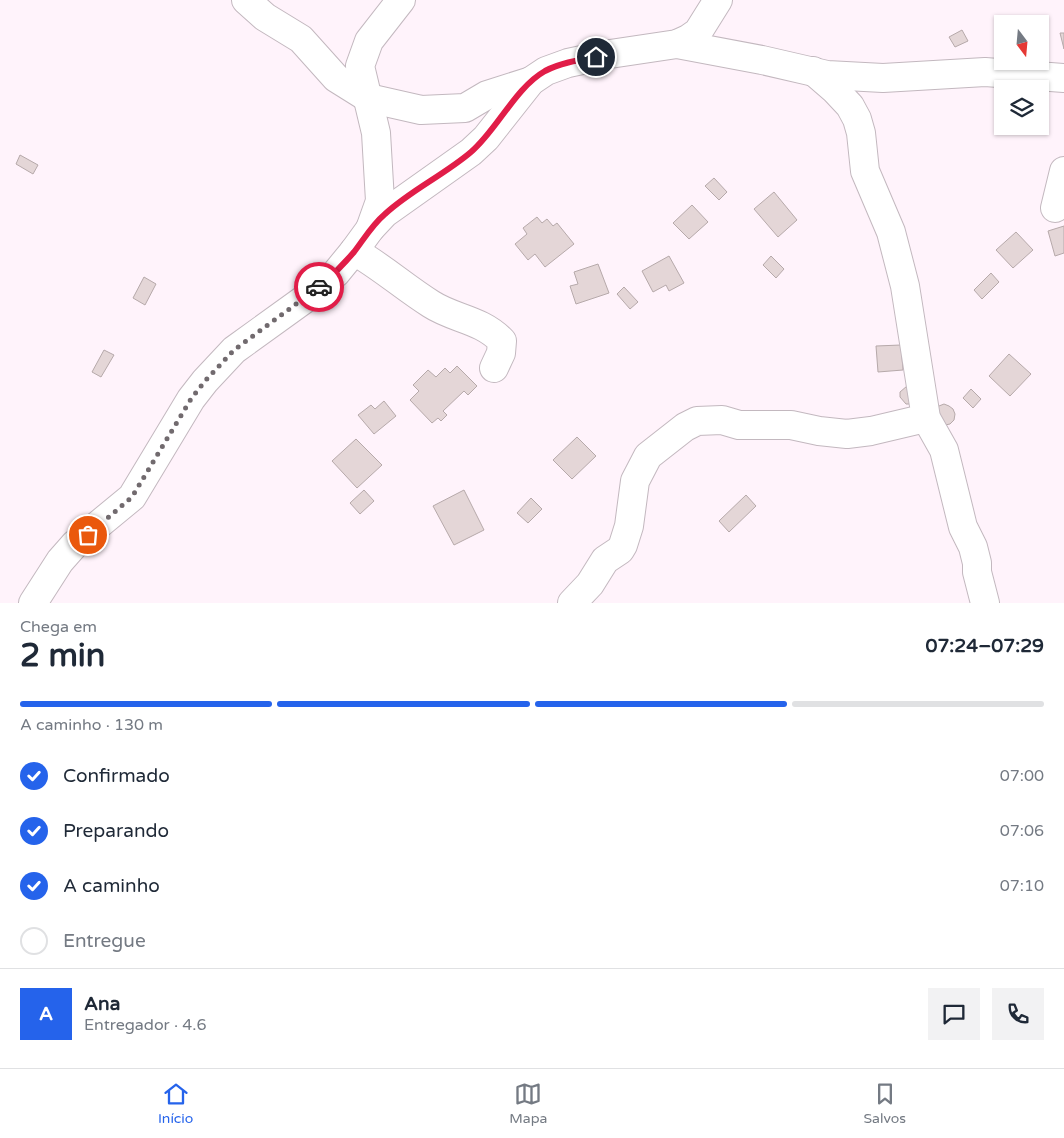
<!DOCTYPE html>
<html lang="pt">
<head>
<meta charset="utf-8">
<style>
	body { margin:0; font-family:"Varela Round",sans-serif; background:#f2f2f3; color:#1f2937; height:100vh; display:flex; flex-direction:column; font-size:19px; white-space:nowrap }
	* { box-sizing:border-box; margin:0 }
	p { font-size:16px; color:#747a83 }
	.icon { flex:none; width:28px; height:28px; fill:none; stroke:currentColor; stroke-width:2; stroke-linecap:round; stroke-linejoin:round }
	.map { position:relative; height:603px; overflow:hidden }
	.sheet { display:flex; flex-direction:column; background:#fff; flex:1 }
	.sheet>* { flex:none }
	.needle { width:32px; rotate:164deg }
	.tools { position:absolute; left:994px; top:15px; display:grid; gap:10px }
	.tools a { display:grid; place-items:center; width:55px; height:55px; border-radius:0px; background:#fff; box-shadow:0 1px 4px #0004; font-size:25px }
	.pin { position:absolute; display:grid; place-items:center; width:42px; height:42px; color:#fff; margin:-21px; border:2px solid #fff; border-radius:50%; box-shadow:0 1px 5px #0007 }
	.courier { position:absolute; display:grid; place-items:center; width:50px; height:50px; margin:-25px; border:4px solid #e11d48; border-radius:50%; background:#fff; color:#222; box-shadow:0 1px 6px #0007 }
	.head em { font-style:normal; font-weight:700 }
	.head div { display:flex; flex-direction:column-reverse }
	.head { display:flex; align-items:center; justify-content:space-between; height:85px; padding:0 20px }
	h1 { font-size:32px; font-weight:700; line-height:38px }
	.bar { display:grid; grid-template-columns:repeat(4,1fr); gap:8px 5px; align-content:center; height:60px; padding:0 20px }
	.bar i { height:6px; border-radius:4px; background:#e0e1e3 }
	.bar .selected { background:#2563eb }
	.bar p { grid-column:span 4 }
	.line { display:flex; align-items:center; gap:12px; padding:0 20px; border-top:1px solid #e0e1e3 }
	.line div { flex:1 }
	.round { display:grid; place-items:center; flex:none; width:52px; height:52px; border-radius:0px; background:#f2f2f3 }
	ol { padding:0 20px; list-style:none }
	li { display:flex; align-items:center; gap:15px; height:55px }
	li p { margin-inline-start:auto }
	li .icon { padding:5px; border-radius:50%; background:#2563eb; color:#fff; stroke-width:4 }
	li:last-child { color:#747a83 }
	li i { width:28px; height:28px; border:2px solid #e0e1e3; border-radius:50% }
	.tabs { display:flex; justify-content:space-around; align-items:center; height:70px; border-top:1px solid #e0e1e3; background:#fff; font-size:14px; color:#747a83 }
	.tabs a { display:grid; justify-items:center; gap:2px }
	.tabs .selected { color:#2563eb }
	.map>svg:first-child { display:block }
	.building { fill:#e4d6d7; stroke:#b6a9aa }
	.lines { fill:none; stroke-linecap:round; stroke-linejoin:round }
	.minor-casing { stroke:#c3b8bf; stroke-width:30 }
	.minor { stroke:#fff; stroke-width:28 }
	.done { stroke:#716a6e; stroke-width:5; stroke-dasharray:0 9 }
	.route { stroke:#e11d48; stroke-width:6 }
</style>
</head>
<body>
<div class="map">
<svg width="1064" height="603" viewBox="0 0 1064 603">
	<rect width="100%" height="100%" fill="#fff3fb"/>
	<g class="building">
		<polygon points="962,30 968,41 955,47 949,37"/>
		<polygon points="1060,33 1064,33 1064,49"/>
		<polygon points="20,155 38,165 33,174 16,164"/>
		<polygon points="714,178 727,192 719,200 705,186"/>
		<polygon points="774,192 797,220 778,237 754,209"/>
		<polygon points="692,205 708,222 689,239 673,223"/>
		<polygon points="537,217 542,223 547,219 553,226 557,223 574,244 545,267 535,254 528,260 515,244 527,234 523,228"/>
		<polygon points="1064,226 1064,253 1055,256 1048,231"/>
		<polygon points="1016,232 1033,250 1013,268 996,250"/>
		<polygon points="669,256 684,283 669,291 666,285 653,292 642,271"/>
		<polygon points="771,256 784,269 776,278 763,265"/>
		<polygon points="598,264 609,293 576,304 570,286 578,284 574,272"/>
		<polygon points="991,273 999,282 982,299 974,290"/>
		<polygon points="144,277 156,284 145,305 133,298"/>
		<polygon points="624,287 638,302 630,309 617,294"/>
		<polygon points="901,345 903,370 878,372 876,346"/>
		<polygon points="104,350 114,355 101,377 92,372"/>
		<polygon points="1009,354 1031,374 1010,396 989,376"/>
		<polygon points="457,366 477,386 468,395 464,391 443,411 447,415 441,421 438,418 432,423 410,400 419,391 413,385 428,370 436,377 445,368 450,373"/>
		<polygon points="907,386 911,386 911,404 906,404 900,397 900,392"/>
		<polygon points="971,389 981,399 973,408 963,398"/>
		<polygon points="384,401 396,416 374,434 358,415 371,405 375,409"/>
		<polygon points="944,404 949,406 953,409 955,414 954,420 950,424 945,425 935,410 939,406"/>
		<polygon points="577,437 596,456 572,479 553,460"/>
		<polygon points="356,439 382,465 357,488 332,461"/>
		<polygon points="364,490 374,501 360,514 350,503"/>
		<polygon points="464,490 484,530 454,545 433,506"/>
		<polygon points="746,495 756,506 729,532 719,521"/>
		<polygon points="531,498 542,509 528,523 517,513"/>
	</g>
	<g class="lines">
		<g class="minor-casing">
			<g id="minor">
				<polyline points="246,0 265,17 301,39 336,78 368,98 421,110 465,108 487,95 531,81"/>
				<polyline points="677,44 762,60 827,75 883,78 985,72 1064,78"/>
				<polyline points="813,71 835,90 850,106 857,119 861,133 865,171 891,232 905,286 926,418 944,450 963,527 973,547 977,563 977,572 985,603"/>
				<polyline points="1055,208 1064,171"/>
				<polyline points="370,229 380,201 376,133 360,66 369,41 401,0"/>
				<path d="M354,251c28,16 50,36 77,53 23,15 50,15 71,37l-1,12 -7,15"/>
				<polyline points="33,603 60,561 75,544 132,497 191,399 205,381 234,350 313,293 336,273 354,251 370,229 385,213 471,152 486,138 531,81 546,71 568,63 610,54 677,44 688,39 698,32 718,0"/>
				<polyline points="572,603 590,584 605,560 620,550 623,545 629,526 635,481 648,456 685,427 697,421 722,420 739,425 791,425 819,431 847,434 871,431 926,418"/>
			</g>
		</g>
		<use href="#minor" class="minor"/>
	</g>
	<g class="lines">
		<polyline class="done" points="88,535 132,497 191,399 205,381 234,350 319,287"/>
		<path class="route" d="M319,287c13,-11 24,-22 35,-35 10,-13 18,-27 31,-38 26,-24 59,-39 86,-62 26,-22 44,-64 74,-81 15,-8 34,-11 51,-14"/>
	</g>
</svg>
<div class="tools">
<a><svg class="needle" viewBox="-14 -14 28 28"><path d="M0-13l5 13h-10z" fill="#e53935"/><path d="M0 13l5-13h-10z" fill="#747a83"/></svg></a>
<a><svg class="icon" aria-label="layers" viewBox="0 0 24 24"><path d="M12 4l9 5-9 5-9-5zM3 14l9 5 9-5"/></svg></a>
</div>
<div class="pin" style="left:88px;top:535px;background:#ea580c"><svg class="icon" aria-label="bag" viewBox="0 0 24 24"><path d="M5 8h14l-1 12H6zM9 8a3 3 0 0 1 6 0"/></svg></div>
<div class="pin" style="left:596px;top:57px;background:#1f2937"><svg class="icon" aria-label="home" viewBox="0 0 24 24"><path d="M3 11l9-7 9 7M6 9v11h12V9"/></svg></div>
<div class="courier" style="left:319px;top:287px"><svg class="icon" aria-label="car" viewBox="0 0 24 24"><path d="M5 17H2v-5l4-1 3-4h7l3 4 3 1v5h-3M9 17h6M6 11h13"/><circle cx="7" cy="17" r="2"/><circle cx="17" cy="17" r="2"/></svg></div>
</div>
<section class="sheet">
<div class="head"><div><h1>2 min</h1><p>Chega em</p></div><em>07:24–07:29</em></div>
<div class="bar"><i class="selected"></i><i class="selected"></i><i class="selected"></i><i></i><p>A caminho · 130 m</p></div>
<ol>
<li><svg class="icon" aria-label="check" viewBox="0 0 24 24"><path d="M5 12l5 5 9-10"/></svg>Confirmado<p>07:00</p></li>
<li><svg class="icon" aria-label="check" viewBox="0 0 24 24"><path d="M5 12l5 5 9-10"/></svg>Preparando<p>07:06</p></li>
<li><svg class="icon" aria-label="check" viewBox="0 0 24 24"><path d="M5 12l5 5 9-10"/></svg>A caminho<p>07:10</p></li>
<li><i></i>Entregue</li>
</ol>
<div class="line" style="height:90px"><b class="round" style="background:#2563eb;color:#fff">A</b><div><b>Ana</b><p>Entregador · 4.6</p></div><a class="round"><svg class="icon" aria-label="chat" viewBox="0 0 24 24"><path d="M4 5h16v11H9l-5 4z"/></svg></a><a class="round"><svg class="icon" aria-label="phone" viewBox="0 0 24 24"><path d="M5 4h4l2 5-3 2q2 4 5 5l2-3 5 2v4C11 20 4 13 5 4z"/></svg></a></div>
</section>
<nav class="tabs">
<a class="selected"><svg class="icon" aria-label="home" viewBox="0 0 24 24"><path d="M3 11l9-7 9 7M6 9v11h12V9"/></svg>Início</a>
<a><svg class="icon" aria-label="map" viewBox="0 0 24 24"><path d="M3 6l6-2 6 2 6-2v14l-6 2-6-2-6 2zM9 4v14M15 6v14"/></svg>Mapa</a>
<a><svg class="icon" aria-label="saved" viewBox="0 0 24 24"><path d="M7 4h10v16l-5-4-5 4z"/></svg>Salvos</a>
</nav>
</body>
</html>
